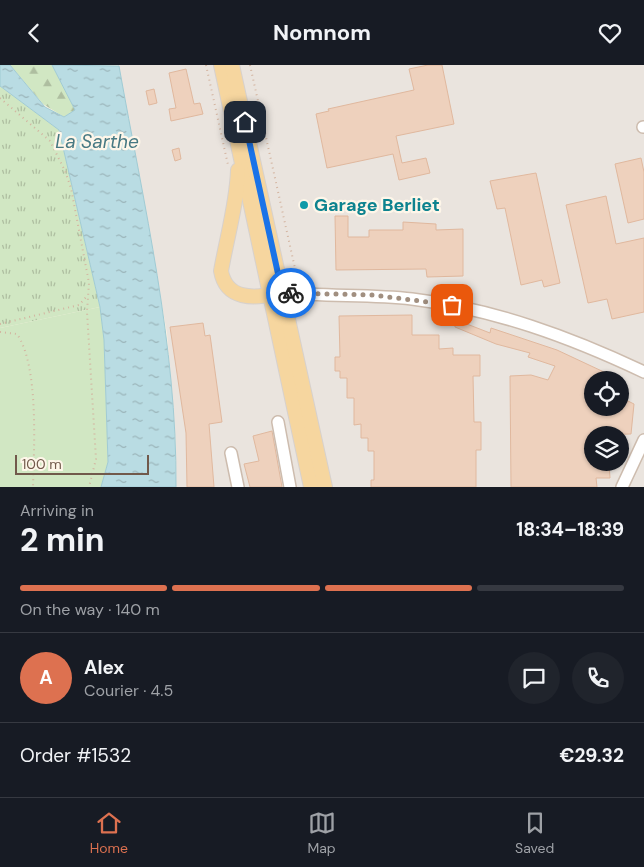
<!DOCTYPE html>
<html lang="en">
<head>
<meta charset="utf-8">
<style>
	body { margin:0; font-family:"DM Sans",sans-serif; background:#20242c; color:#f1f3f6; height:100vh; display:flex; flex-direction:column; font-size:19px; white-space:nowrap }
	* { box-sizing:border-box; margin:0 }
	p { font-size:16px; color:#9ea1a6 }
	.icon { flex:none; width:28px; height:28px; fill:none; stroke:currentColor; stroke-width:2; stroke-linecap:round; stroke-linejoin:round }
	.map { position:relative; height:422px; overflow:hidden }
	.drawer { display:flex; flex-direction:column; background:#171b24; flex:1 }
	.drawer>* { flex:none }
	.fabs { position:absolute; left:584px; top:306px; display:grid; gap:10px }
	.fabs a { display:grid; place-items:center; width:45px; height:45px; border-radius:50%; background:#171b24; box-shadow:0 1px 4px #0004; font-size:25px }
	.scale { position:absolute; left:15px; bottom:12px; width:134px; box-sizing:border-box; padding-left:5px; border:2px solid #71594b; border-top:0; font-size:14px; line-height:18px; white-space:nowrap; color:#71594b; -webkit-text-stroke:4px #fef6e9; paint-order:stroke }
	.pin { position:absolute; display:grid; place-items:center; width:42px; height:42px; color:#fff; margin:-21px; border-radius:10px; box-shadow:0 2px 8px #0006 }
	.courier { position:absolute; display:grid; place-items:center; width:50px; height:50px; margin:-25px; border:4px solid #1a73e8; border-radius:50%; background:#fff; color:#222; box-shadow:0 1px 6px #0007 }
	.overview em { font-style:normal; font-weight:700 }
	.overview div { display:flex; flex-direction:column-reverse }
	.overview { display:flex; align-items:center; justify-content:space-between; height:85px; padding:0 20px }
	h1 { font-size:32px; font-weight:700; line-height:38px }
	.bar { display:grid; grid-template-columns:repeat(4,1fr); gap:8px 5px; align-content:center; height:60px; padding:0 20px }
	.bar i { height:6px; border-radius:4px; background:#363941 }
	.bar .active { background:#dd7150 }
	.bar p { grid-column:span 4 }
	.line { display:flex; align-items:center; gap:12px; padding:0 20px; border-top:1px solid #363941 }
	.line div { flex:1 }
	.round { display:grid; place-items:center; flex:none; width:52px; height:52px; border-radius:26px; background:#20242c }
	header { display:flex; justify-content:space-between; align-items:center; height:65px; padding:0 20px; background:#171b24; font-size:22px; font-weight:700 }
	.tab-bar { display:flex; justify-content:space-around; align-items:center; height:70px; border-top:1px solid #363941; background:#171b24; font-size:14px; color:#9ea1a6 }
	.tab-bar a { display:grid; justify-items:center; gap:2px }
	.tab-bar .active { color:#dd7150 }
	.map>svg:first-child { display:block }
	.industrial { fill:#eae4de; fill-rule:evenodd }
	.grass { fill:url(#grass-tufts) }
	.forest { fill:url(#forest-firs) }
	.garden { fill:#d1e7c3 }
	.water { fill:url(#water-ripples); stroke:#a0cbd4 }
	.building { fill:#eed1bd; stroke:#e0b89e }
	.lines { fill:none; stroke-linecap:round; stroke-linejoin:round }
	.minor-casing { stroke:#cdbcae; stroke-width:14 }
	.major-casing { stroke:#d7d1cd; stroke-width:16 }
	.path { stroke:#d3b4a0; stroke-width:2; stroke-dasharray:1 4; stroke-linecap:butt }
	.minor { stroke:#fff; stroke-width:11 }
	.major { stroke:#f6d69f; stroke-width:14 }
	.done { stroke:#a18f80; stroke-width:5; stroke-dasharray:0 9 }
	.route { stroke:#1a73e8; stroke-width:6 }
	.culture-dot { fill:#0f9aa8; stroke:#fef6e9; stroke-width:2 }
	.labels { text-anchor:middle; stroke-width:4.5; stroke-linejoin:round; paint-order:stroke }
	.culture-label { font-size:18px; font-weight:bold; fill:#0d838f; stroke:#fef6e9; text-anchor:start }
	.water-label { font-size:19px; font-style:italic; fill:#477983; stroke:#fef6e9 }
</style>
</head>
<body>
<header><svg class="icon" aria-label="back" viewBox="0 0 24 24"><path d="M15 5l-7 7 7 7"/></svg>Nomnom<svg class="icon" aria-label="heart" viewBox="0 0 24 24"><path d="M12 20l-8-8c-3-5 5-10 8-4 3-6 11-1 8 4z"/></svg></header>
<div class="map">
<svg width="644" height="422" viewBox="0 0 644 422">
	<defs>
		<pattern id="grass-tufts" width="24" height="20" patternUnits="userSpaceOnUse" patternTransform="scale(1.25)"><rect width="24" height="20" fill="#d1e7c3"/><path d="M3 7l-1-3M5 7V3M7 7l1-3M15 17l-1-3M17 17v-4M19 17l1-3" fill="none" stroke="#aebea0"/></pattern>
		<pattern id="forest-firs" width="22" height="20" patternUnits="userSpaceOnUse" patternTransform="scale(1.25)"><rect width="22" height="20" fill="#d1e7c3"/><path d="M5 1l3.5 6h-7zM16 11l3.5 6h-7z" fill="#aebea0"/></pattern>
		<pattern id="water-ripples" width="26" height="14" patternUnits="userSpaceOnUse" patternTransform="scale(1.25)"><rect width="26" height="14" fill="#b9dce3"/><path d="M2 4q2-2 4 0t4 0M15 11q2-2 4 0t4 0" fill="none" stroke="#9bb5ba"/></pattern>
	</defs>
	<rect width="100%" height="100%" fill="#fbf2e3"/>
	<path class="industrial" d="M118,0h526v422h-468v-40l-9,-114zM592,315h28v27h-28zM592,370h28v28h-28z"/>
	<polygon class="grass" points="0,21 59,65 100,242 0,263"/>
	<polygon class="forest" points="10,0 52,0 75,45 64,52 43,39"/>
	<polygon class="garden" points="100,242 104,275 108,397 101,422 0,422 0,263"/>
	<path class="water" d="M0,0h10l35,42 19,10 11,-7 -23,-45 67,1c25,140 58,279 57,421h-75l7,-25 -4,-122 -4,-33 -41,-177 -59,-44z"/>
	<g class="building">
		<polygon points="428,0 442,0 454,59 396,71 402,98 426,93 430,108 399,115 393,89 327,103 316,49 329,46 328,44 414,25 409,4"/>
		<polygon points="186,4 194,39 200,38 203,49 171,56 169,44 176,43 169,8"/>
		<polygon points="154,24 157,38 149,40 146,26"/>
		<polygon points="179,83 181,94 175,96 172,85"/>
		<polygon points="641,93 644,107 644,154 628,158 615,99"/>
		<polygon points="536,108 560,218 544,222 542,215 521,220 505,143 497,144 490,116"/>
		<polygon points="606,131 616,179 644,173 644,247 612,254 607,234 588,238 566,140"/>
		<polygon points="335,151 348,151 348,172 369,172 369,165 403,165 403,157 436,159 436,165 463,164 463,211 427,212 426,204 336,205"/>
		<polygon points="412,250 412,270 439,270 439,284 453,283 453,290 480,290 480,311 473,311 474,357 481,357 481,385 476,385 476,422 371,422 371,415 374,415 374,386 368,386 368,373 361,373 361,359 354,360 354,333 347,333 347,313 340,313 340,306 335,306 335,292 340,292 339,251"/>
		<polygon points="454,254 490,268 491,263 557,285 621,315 592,315 592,342 620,342 620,332 634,339 631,369 592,370 592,398 609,398 610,413 596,413 597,422 511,422 510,311 531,310 548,315 555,301 528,292 530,288 496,279 455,262"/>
		<polygon points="203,258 205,271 210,270 222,357 209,359 214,422 187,422 186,368 170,262"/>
		<polygon points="272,366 282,422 250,422 244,399 259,396 253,371"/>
	</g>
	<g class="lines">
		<g class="minor-casing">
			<g id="minor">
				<polyline points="643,62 644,62"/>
				<path d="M282,227c43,5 87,2 130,7 82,10 158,38 232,73"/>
				<polyline points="278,357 290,422"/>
				<polyline points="231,388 238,422"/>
				<polyline points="622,422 644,375"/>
			</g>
		</g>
		<g class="major-casing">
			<g id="major">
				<polyline points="221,0 311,422"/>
				<polyline points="232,0 325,422"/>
				<path d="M238,105c-1,33 -11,67 -17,101 5,29 33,28 56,22"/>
			</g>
		</g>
		<g class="path">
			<polyline points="206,0 228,100"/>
			<polyline points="250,0 296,208 291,215"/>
			<polyline points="0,33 50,76 65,106 71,123 89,218 87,247 96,394 89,422"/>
			<polyline points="0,259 79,240 88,230"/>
			<path d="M0,267l17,2c22,32 17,114 16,153"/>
		</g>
		<use href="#minor" class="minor"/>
		<use href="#major" class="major"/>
	</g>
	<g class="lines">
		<polyline class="done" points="291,228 372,230 452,240"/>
		<polyline class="route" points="245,57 282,227 291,228"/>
	</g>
	<circle class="culture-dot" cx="304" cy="140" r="5"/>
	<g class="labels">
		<g class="culture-label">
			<text x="314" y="146">Garage Berliet</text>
		</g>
		<g class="water-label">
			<text x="97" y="83">La Sarthe</text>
		</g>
	</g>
</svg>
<div class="fabs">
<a><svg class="icon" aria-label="locate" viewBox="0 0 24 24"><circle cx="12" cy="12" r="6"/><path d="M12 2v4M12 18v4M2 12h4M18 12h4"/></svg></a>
<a><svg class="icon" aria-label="layers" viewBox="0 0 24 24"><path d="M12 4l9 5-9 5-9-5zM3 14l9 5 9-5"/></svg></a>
</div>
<div class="scale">100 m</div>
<div class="pin" style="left:452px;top:240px;background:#ea580c"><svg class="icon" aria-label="bag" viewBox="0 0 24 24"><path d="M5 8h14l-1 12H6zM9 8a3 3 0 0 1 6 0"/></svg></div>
<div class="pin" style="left:245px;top:57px;background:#1f2937"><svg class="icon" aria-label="home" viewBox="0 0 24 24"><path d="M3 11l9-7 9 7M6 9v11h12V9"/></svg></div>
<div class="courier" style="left:291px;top:228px"><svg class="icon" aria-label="bike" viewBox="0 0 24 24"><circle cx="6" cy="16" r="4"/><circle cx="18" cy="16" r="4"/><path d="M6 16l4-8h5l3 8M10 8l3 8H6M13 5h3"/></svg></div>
</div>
<section class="drawer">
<div class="overview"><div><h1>2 min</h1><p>Arriving in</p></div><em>18:34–18:39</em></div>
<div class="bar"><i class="active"></i><i class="active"></i><i class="active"></i><i></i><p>On the way · 140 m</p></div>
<div class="line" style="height:90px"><b class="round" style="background:#dd7150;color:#fff">A</b><div><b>Alex</b><p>Courier · 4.5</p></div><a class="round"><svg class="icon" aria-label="chat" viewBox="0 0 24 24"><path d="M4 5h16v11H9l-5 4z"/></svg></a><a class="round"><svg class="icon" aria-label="phone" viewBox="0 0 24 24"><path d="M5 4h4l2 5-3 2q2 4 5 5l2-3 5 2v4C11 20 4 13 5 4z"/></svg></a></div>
<div class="line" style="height:65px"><div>Order #1532</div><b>€29.32</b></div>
</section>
<nav class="tab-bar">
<a class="active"><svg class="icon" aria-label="home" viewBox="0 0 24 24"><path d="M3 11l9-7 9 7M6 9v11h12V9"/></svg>Home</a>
<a><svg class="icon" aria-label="map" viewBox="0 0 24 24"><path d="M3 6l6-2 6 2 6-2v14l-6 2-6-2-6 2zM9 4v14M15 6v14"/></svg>Map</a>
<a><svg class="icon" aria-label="saved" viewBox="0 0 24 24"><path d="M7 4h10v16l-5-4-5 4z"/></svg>Saved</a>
</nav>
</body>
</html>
